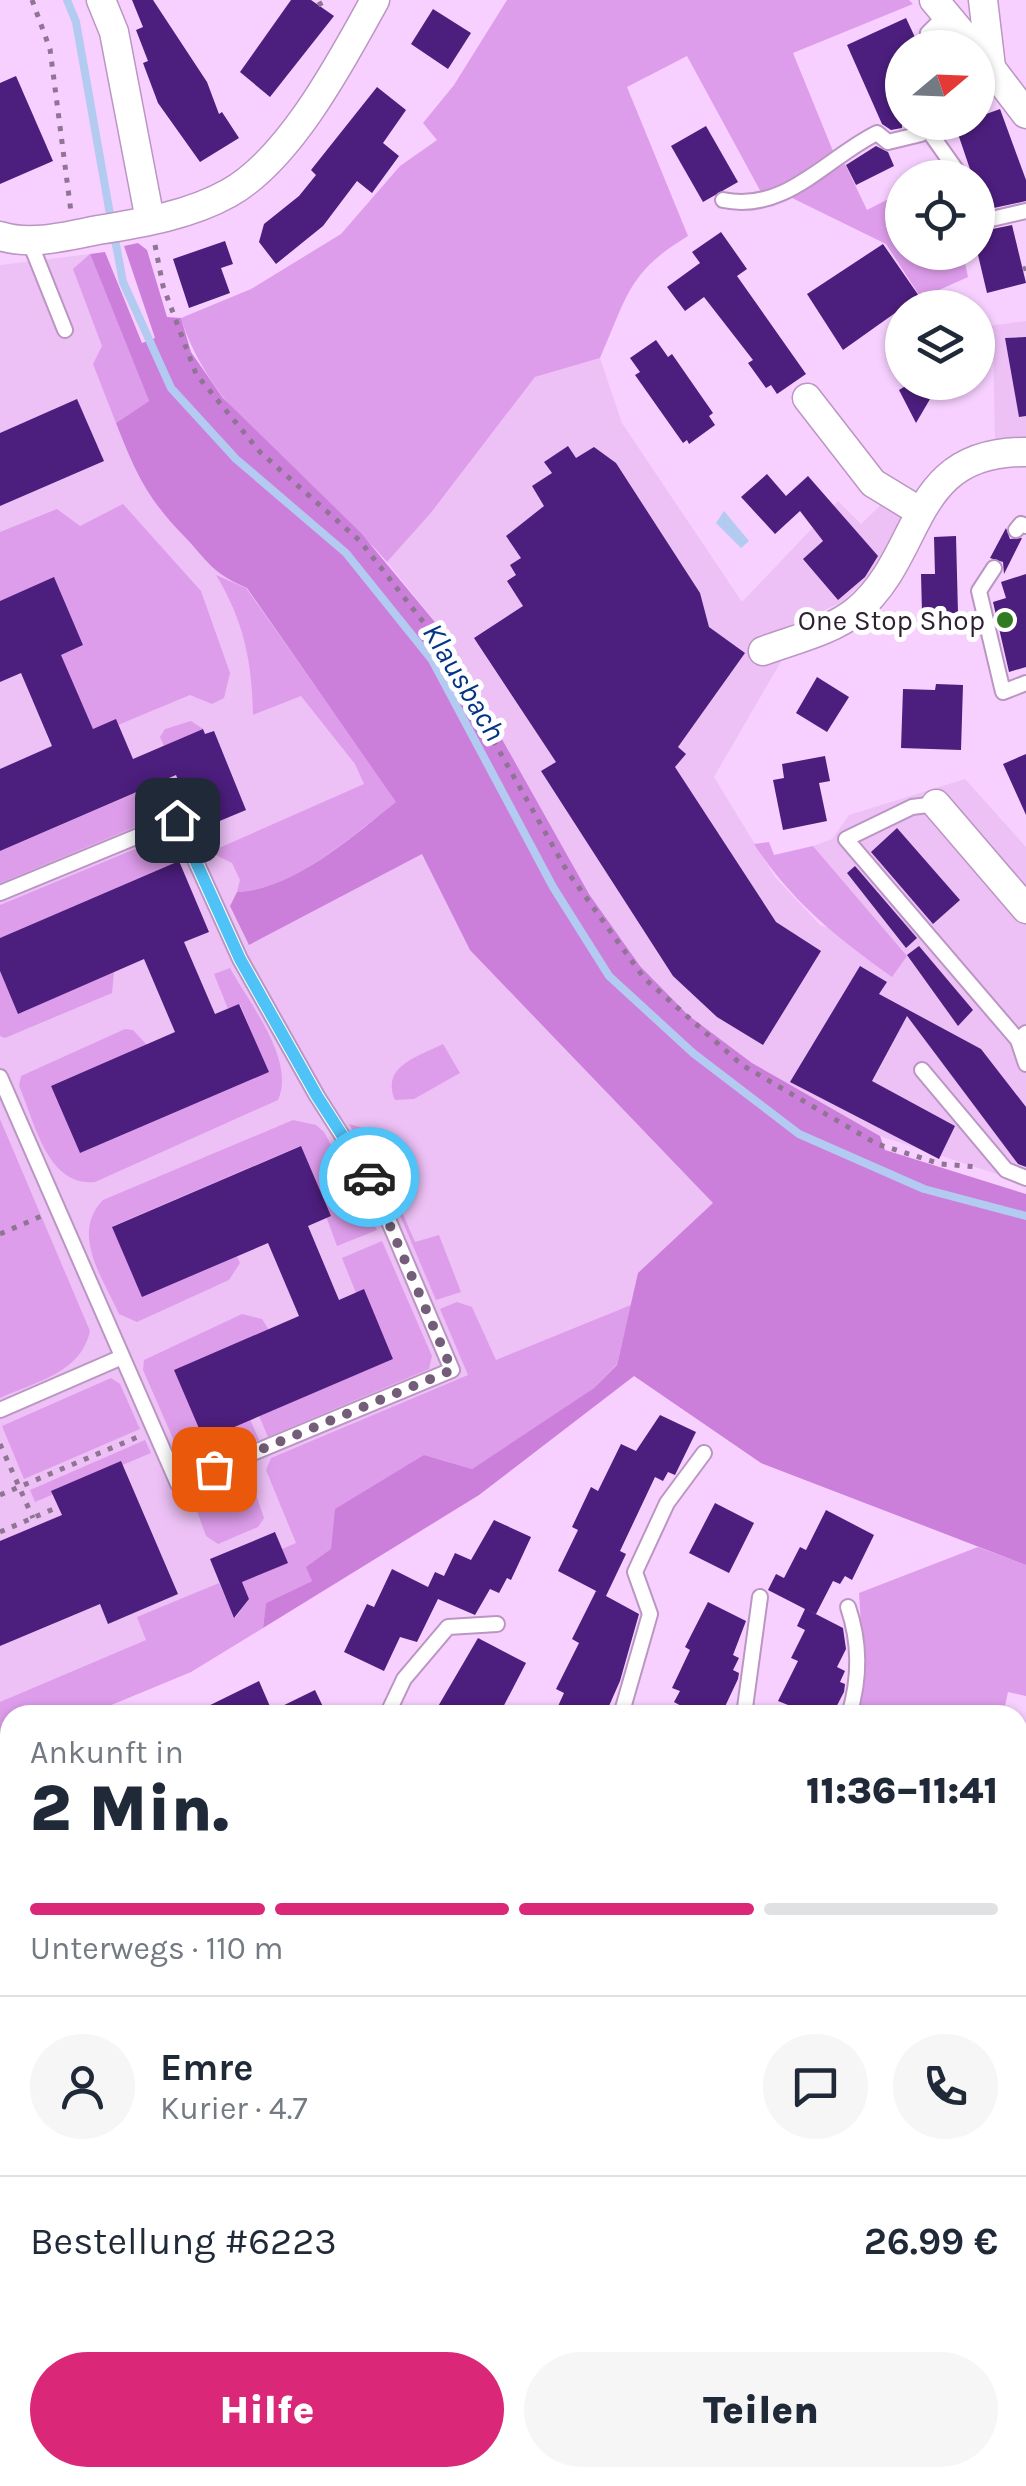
<!DOCTYPE html>
<html lang="de">
<head>
<meta charset="utf-8">
<style>
	body { margin:0; font-family:Karla,sans-serif; background:#f6f6f7; color:#1f2937; height:100vh; display:flex; flex-direction:column; font-size:38px; white-space:nowrap }
	* { box-sizing:border-box; margin:0 }
	p { font-size:32px; color:#747a83 }
	.icon { flex:none; width:55px; height:55px; fill:none; stroke:currentColor; stroke-width:2; stroke-linecap:round; stroke-linejoin:round }
	.map { position:relative; flex:1; overflow:hidden }
	.details { position:absolute; left:0px; top:1705px; width:1028px; height:782px; display:flex; flex-direction:column; background:#fff; border-radius:30px 30px 0 0; box-shadow:0 2px 8px #0004 }
	.details>* { flex:none }
	.needle { width:65px; rotate:71deg }
	.tools { position:absolute; left:885px; top:30px; display:grid; gap:20px }
	.tools a { display:grid; place-items:center; width:110px; height:110px; border-radius:50%; background:#fff; box-shadow:0 2px 8px #0004; font-size:50px }
	.pin { position:absolute; display:grid; place-items:center; width:85px; height:85px; color:#fff; margin:-42px; border-radius:20px; box-shadow:0 5px 15px #0006 }
	.courier { position:absolute; display:grid; place-items:center; width:100px; height:100px; margin:-50px; border:8px solid #4fc3f7; border-radius:50%; background:#fff; color:#222; box-shadow:0 2px 12px #0007 }
	.summary em { font-style:normal; font-weight:800 }
	.summary div { display:flex; flex-direction:column-reverse }
	.summary { display:flex; align-items:center; justify-content:space-between; height:170px; padding:0 30px }
	h1 { font-size:65px; font-weight:800; line-height:75px }
	.bar { display:grid; grid-template-columns:repeat(4,1fr); gap:15px 10px; align-content:center; height:120px; padding:0 30px }
	.bar i { height:12px; border-radius:8px; background:#e0e1e3 }
	.bar .active { background:#db2777 }
	.bar p { grid-column:span 4 }
	.line { display:flex; align-items:center; gap:25px; padding:0 30px; border-top:2px solid #e0e1e3 }
	.line div { flex:1 }
	.round { display:grid; place-items:center; flex:none; width:105px; height:105px; border-radius:52px; background:#f6f6f7 }
	.button { display:flex; gap:20px; margin-top:auto; padding:20px 30px }
	.button a { flex:1; height:115px; border-radius:60px; background:#db2777; color:#fff; font-size:40px; font-weight:800; line-height:115px; text-align:center }
	.button a+a { background:#f6f6f7; color:#1f2937 }
	.map>svg:first-child { display:block }
	.built { fill:#edc1f6 }
	.green { fill:#de9deb }
	.forest { fill:#cb7fda }
	.water { fill:#b3caf1 }
	.lines { fill:none; stroke-linecap:round; stroke-linejoin:round }
	.stream { stroke:#b3caf1; stroke-width:8 }
	.building { fill:#4c1e7d }
	.service-casing { stroke:#bb96c3; stroke-width:18 }
	.minor-casing { stroke:#bb96c3; stroke-width:31 }
	.secondary-casing { stroke:#bb96c3; stroke-width:41 }
	.path { stroke:#8f7494; stroke-width:5; stroke-dasharray:5 8; stroke-linecap:butt }
	.service { stroke:#fff; stroke-width:14 }
	.minor { stroke:#fff; stroke-width:28 }
	.secondary { stroke:#efd4d4; stroke-width:38 }
	.done { stroke:#745d79; stroke-width:10; stroke-dasharray:0 18 }
	.route { stroke:#4fc3f7; stroke-width:12 }
	.poi-dot { fill:#2f7b22; stroke:#fff; stroke-width:4 }
	.labels { text-anchor:middle; stroke-width:10; stroke-linejoin:round; paint-order:stroke }
	.poi-label { font-size:28px; fill:#2e1f31; stroke:#fff; text-anchor:end }
	.water-label { font-size:30px; font-style:italic; fill:#043485; stroke:#fff }
</style>
</head>
<body>
<div class="map">
<svg width="1026" height="2486" viewBox="0 0 1026 2486">
	<rect width="100%" height="100%" fill="#f7d0ff"/>
	<g class="built">
		<polygon points="90,254 154,413 804,1246 479,1495 191,1672 87,1715 10,1715 10,1747 0,1752 0,265"/>
		<polygon points="1026,321 1026,438 995,440 993,339 988,326"/>
		<polygon points="600,358 622,423 742,602 838,501 861,524 886,500 904,518 886,560 842,602 768,636 783,658 714,777 775,877 820,925 906,955 813,846 832,839 849,815 965,779 1026,847 1026,1161 1017,1161 1009,1178 880,1136 752,1063 688,1015 640,966 589,894 439,627 387,562 430,514 535,377"/>
		<polygon points="0,1962 10,1962 10,2236 0,2238"/>
	</g>
	<g class="green">
		<path d="M507,0h402l4,4 -120,49 42,103 -73,38 -75,-138 -60,31 61,149c-60,36 -61,61 -88,122l-65,19 -105,137 -43,48c-69,-80 -174,-140 -206,-244l70,-29 90,-55 59,-68 37,-26 -14,-17 31,-38z"/>
		<polygon points="845,164 867,210 902,192 902,252 963,253 968,277 921,298 886,244 790,197"/>
		<polygon points="90,254 149,401 116,423 93,364 102,346 73,269"/>
		<polygon points="123,504 201,591 230,673 224,698 212,704 190,695 118,725 93,729 61,655 83,645 54,578 0,601 0,532 57,509 80,526"/>
		<path d="M216,575l30,13 151,214c-46,33 -102,88 -160,90l3,-12 -8,-17 -22,-11 154,-68 -9,-20 -54,-68 -48,19c-1,-53 -9,-94 -37,-140z"/>
		<polygon points="191,721 203,729 164,746 160,737 165,729"/>
		<path d="M147,788c5,18 3,27 -12,39l-135,56v-32z"/>
		<path d="M769,842l5,13 39,-9 94,110 -15,21c-55,-39 -101,-76 -138,-133z"/>
		<polygon points="160,846 179,861 0,938 0,905 135,849"/>
		<path d="M230,968c19,35 66,92 48,132l-183,82c-48,5 -60,-60 -76,-96l2,-10 104,-47 8,1 14,15 -96,41 29,67 188,-81 -28,-68 -12,5 -14,-35z"/>
		<polygon points="0,971 18,1013 114,972 112,993 5,1038 0,1036"/>
		<path d="M443,1044l17,29 -46,26 -19,1c-14,-34 22,-43 48,-56z"/>
		<path d="M0,1119l90,212c-9,42 -55,51 -90,67z"/>
		<path d="M293,1120l23,5 8,7 53,98 -40,16 -37,-100 -187,80 30,70 94,-40 3,7 -11,17 -92,42 -18,-8c-16,-36 -49,-80 -16,-114z"/>
		<polygon points="349,1124 370,1130 388,1182 408,1174 417,1193 397,1200 415,1242 439,1235 461,1292 436,1300 393,1199"/>
		<polygon points="382,1241 432,1356 429,1369 268,1437 259,1416 393,1359 364,1290 356,1293 342,1258"/>
		<polygon points="457,1302 472,1307 496,1360 631,1305 617,1364 594,1388 472,1469 424,1455 331,1549 312,1581 266,1603 263,1628 191,1672 87,1715 10,1715 10,1747 0,1752 0,1702 146,1640 137,1617 219,1583 235,1618 249,1599 242,1581 287,1563 282,1549 296,1543 266,1470 271,1458 468,1375 440,1309"/>
		<polygon points="242,1314 262,1319 269,1330 250,1419 259,1440 202,1465 190,1466 182,1459 143,1370 144,1360"/>
		<polygon points="111,1378 120,1384 140,1429 24,1479 2,1426"/>
		<polygon points="145,1440 151,1453 35,1502 30,1490"/>
		<polygon points="236,1475 252,1483 264,1518 258,1527 218,1544 206,1536 193,1500 201,1488"/>
		<polygon points="978,1547 1026,1565 1026,1696 1008,1692 1003,1715 859,1715 863,1657 859,1593"/>
		<polygon points="1019,1904 1026,1956 1026,2486 763,2486 760,2478 1018,2478"/>
		<polygon points="10,2236 10,2442 0,2439 0,2238"/>
		<polygon points="15,2478 254,2478 256,2486 14,2486"/>
		<polygon points="324,2478 461,2478 464,2486 291,2486"/>
		<polygon points="534,2478 641,2478 645,2486 476,2486 529,2483"/>
	</g>
	<g class="forest">
		<path d="M138,243l9,7 20,67 14,1 10,34 32,46 138,135 78,94 150,267 51,72 48,49 64,48 128,73 5,14 141,44v371l-265,-102 -127,-87 -155,119 -216,133 3,-25 46,-22 -6,-14 25,-18 4,-40 89,-54 48,14 122,-81 23,-23 21,-92 75,-70 -243,-253 -48,-96 -173,91 -19,-39 7,-14c56,-2 116,-56 159,-90l-149,-214c-37,-16 -38,-26 -64,-53 -37,-38 -48,-64 -67,-112l33,-22 -59,-147 15,-2 37,91 13,-5 -31,-92z"/>
		<polygon points="0,2439 10,2442 14,2486 0,2486"/>
	</g>
	<polygon class="water" points="724,511 749,541 741,548 716,523"/>
	<g class="lines">
		<g class="stream">
			<polyline points="67,0 76,22 111,220"/>
			<polyline points="114,234 123,282 171,388 236,459 346,553 432,660 553,887 609,976 693,1053 799,1134 924,1189 1026,1216"/>
		</g>
	</g>
	<g class="building">
		<polygon points="132,0 153,0 207,82 219,114 222,112 239,138 200,162 158,103 143,63 148,61 136,30 143,27"/>
		<polygon points="291,0 311,0 334,16 270,97 240,72"/>
		<polygon points="433,9 471,33 448,69 411,44"/>
		<polygon points="906,18 920,48 902,48 902,128 891,130 882,124 847,45"/>
		<polygon points="16,76 53,161 0,184 0,83"/>
		<polygon points="377,87 406,110 383,143 399,156 372,193 357,181 323,226 276,264 259,242 264,224 299,196 316,175 311,170"/>
		<polygon points="1000,109 1026,180 1026,201 989,209 980,200 978,178 973,178 955,125 978,122 978,117"/>
		<polygon points="706,126 738,182 703,202 671,146"/>
		<polygon points="876,146 888,152 894,166 856,185 846,165"/>
		<polygon points="1012,225 1026,283 987,293 978,255 978,232"/>
		<polygon points="721,232 747,269 737,276 806,374 777,394 771,385 766,388 748,363 753,360 704,297 685,311 667,287 700,263 692,252"/>
		<polygon points="225,241 233,264 221,268 230,293 189,308 173,259"/>
		<polygon points="883,244 919,296 843,350 807,294"/>
		<polygon points="1026,337 1026,416 1019,417 1005,338"/>
		<polygon points="656,340 668,357 672,354 713,413 709,416 715,425 689,444 687,440 683,443 635,375 640,372 630,358"/>
		<polygon points="912,382 940,382 916,423 899,390"/>
		<polygon points="77,399 104,461 0,506 0,433"/>
		<polygon points="568,446 576,458 594,447 616,463 700,593 709,627 745,653 678,747 686,754 675,767 776,922 821,951 763,1045 717,1017 673,976 541,771 556,762 474,638 523,606 507,581 516,575 510,565 521,558 506,536 544,506 532,486 552,473 544,462"/>
		<polygon points="767,474 786,496 808,476 878,556 865,577 838,600 803,559 823,541 800,511 775,534 741,497"/>
		<polygon points="1006,528 1010,539 1022,538 1004,574 1003,562 990,558"/>
		<polygon points="956,536 958,613 922,613 921,574 935,574 934,537"/>
		<polygon points="1026,574 1026,667 1009,672 993,602 1006,598 1001,582"/>
		<polygon points="54,577 83,645 61,655 93,729 116,719 133,759 203,729 205,734 214,731 246,810 198,830 176,775 0,851 0,769 52,746 21,673 0,682 0,601"/>
		<polygon points="817,677 849,697 827,732 796,713"/>
		<polygon points="936,684 963,685 961,750 901,748 903,689 935,690"/>
		<polygon points="1026,754 1026,815 1003,764"/>
		<polygon points="825,756 830,781 819,783 827,821 783,830 773,780 784,778 782,764"/>
		<polygon points="897,828 960,900 933,924 871,852"/>
		<polygon points="179,861 209,932 184,942 215,1014 239,1004 269,1072 80,1153 51,1086 175,1032 144,959 18,1014 0,971 0,938"/>
		<polygon points="855,866 917,938 906,948 847,873"/>
		<polygon points="919,946 973,1010 958,1026 907,955"/>
		<polygon points="860,966 887,982 879,994 981,1049 1026,1107 1026,1167 1018,1164 907,1016 872,1081 955,1126 939,1159 790,1082"/>
		<polygon points="301,1146 331,1216 308,1226 339,1300 364,1289 393,1359 204,1440 174,1370 299,1316 268,1243 142,1297 112,1227"/>
		<polygon points="660,1415 696,1432 675,1475 668,1472 663,1481 655,1477 620,1551 626,1554 606,1596 639,1614 620,1681 605,1715 554,1715 564,1693 556,1689 579,1643 572,1639 596,1591 600,1593 558,1571 578,1530 572,1527 591,1487 598,1491 621,1444 636,1451"/>
		<polygon points="121,1461 178,1594 108,1624 100,1604 0,1646 0,1541 62,1515 51,1491"/>
		<polygon points="715,1503 754,1523 729,1573 689,1553"/>
		<polygon points="826,1510 874,1535 852,1580 845,1576 840,1584 833,1581 816,1614 806,1609 843,1628 846,1649 837,1667 845,1671 840,1682 845,1684 844,1692 832,1715 783,1715 788,1705 778,1701 798,1661 791,1658 805,1630 797,1626 805,1609 768,1590 776,1574 784,1578 800,1547 806,1550"/>
		<polygon points="494,1520 531,1537 511,1580 507,1578 499,1593 490,1589 475,1615 438,1599 417,1642 400,1637 384,1671 344,1652 367,1604 374,1607 392,1569 428,1587 435,1572 444,1576 455,1553 471,1560"/>
		<polygon points="275,1532 288,1563 242,1582 249,1599 234,1618 210,1559"/>
		<polygon points="708,1602 746,1621 733,1655 739,1658 733,1670 739,1673 738,1679 721,1715 679,1715 683,1707 674,1702 680,1691 672,1688 690,1650 685,1647"/>
		<polygon points="478,1638 526,1663 499,1715 433,1715"/>
		<polygon points="259,1681 272,1711 315,1690 327,1715 190,1715"/>
	</g>
	<g class="lines">
		<g class="service-casing">
			<g id="service">
				<polyline points="935,48 928,33 946,15"/>
				<polyline points="928,130 962,178"/>
				<path d="M723,200c63,13 103,-42 154,-67l11,9 33,-8 18,-12"/>
				<polyline points="978,210 983,221 1026,211"/>
				<polyline points="29,240 65,330"/>
				<polyline points="1016,530 1021,524 1026,526"/>
				<polyline points="994,568 979,591 1003,692 1026,683"/>
				<polyline points="936,804 912,807 846,839 1018,1040 1026,1033"/>
				<polyline points="0,893 177,820 240,959 317,1096 373,1184 452,1370 178,1484 0,1077"/>
				<polyline points="1018,1040 1026,1064"/>
				<polyline points="922,1070 1006,1170 1026,1178"/>
				<polyline points="0,1410 122,1357"/>
				<path d="M848,1607c12,35 12,72 1,108"/>
				<polyline points="387,1715 404,1679 448,1627 497,1624"/>
				<polyline points="621,1715 650,1614 635,1572 667,1503 704,1453"/>
				<polyline points="744,1715 760,1597"/>
			</g>
		</g>
		<g class="minor-casing">
			<g id="minor">
				<polyline points="101,0 114,32 150,220"/>
				<polyline points="934,0 974,48"/>
				<polyline points="983,0 991,67"/>
				<polyline points="978,51 1026,114"/>
				<path d="M0,236c31,10 67,0 98,-6 44,-7 92,-15 131,-37 61,-34 113,-133 146,-193"/>
				<polyline points="807,398 873,483 919,511"/>
				<path d="M763,651c29,-11 69,-20 93,-40 69,-57 51,-160 170,-159"/>
				<polyline points="936,804 1026,909"/>
				<polyline points="641,2478 645,2486"/>
			</g>
		</g>
		<g class="secondary-casing">
			<g id="secondary">
				<polyline points="1018,1885 1026,1883"/>
				<polyline points="0,1947 10,1947"/>
			</g>
		</g>
		<g class="path">
			<polyline points="32,0 50,49 71,212"/>
			<polyline points="318,5 327,0"/>
			<polyline points="155,245 163,286 196,374 260,452 360,541 435,637 567,871 644,978 742,1065 877,1144 941,1164 978,1167"/>
			<polyline points="1023,269 1026,268"/>
			<polyline points="0,1234 44,1215"/>
			<polyline points="0,1444 33,1518"/>
			<polyline points="0,1495 140,1436"/>
			<polyline points="0,1532 58,1507"/>
		</g>
		<use href="#service" class="service"/>
		<use href="#minor" class="minor"/>
		<use href="#secondary" class="secondary"/>
	</g>
	<g class="lines">
		<polyline class="done" points="214,1469 452,1370 369,1177"/>
		<polyline class="route" points="177,820 240,959 317,1096 369,1177"/>
	</g>
	<circle class="poi-dot" cx="1005" cy="620" r="10"/>
	<g class="labels">
		<g class="poi-label">
			<text x="985" y="630">One Stop Shop</text>
		</g>
		<g class="water-label">
			<text transform="translate(464 682) rotate(59)" y="10">Klausbach</text>
		</g>
	</g>
</svg>
<div class="tools">
<a><svg class="needle" viewBox="-14 -14 28 28"><path d="M0-13l5 13h-10z" fill="#e53935"/><path d="M0 13l5-13h-10z" fill="#747a83"/></svg></a>
<a><svg class="icon" aria-label="locate" viewBox="0 0 24 24"><circle cx="12" cy="12" r="6"/><path d="M12 2v4M12 18v4M2 12h4M18 12h4"/></svg></a>
<a><svg class="icon" aria-label="layers" viewBox="0 0 24 24"><path d="M12 4l9 5-9 5-9-5zM3 14l9 5 9-5"/></svg></a>
</div>
<div class="pin" style="left:214px;top:1469px;background:#ea580c"><svg class="icon" aria-label="bag" viewBox="0 0 24 24"><path d="M5 8h14l-1 12H6zM9 8a3 3 0 0 1 6 0"/></svg></div>
<div class="pin" style="left:177px;top:820px;background:#1f2937"><svg class="icon" aria-label="home" viewBox="0 0 24 24"><path d="M3 11l9-7 9 7M6 9v11h12V9"/></svg></div>
<div class="courier" style="left:369px;top:1177px"><svg class="icon" aria-label="car" viewBox="0 0 24 24"><path d="M5 17H2v-5l4-1 3-4h7l3 4 3 1v5h-3M9 17h6M6 11h13"/><circle cx="7" cy="17" r="2"/><circle cx="17" cy="17" r="2"/></svg></div>
<section class="details">
<div class="summary"><div><h1>2 Min.</h1><p>Ankunft in</p></div><em>11:36–11:41</em></div>
<div class="bar"><i class="active"></i><i class="active"></i><i class="active"></i><i></i><p>Unterwegs · 110 m</p></div>
<div class="line" style="height:180px"><a class="round"><svg class="icon" aria-label="person" viewBox="0 0 24 24"><circle cx="12" cy="8" r="4"/><path d="M4 21q1-7 8-7t8 7"/></svg></a><div><b>Emre</b><p>Kurier · 4.7</p></div><a class="round"><svg class="icon" aria-label="chat" viewBox="0 0 24 24"><path d="M4 5h16v11H9l-5 4z"/></svg></a><a class="round"><svg class="icon" aria-label="phone" viewBox="0 0 24 24"><path d="M5 4h4l2 5-3 2q2 4 5 5l2-3 5 2v4C11 20 4 13 5 4z"/></svg></a></div>
<div class="line" style="height:130px"><div>Bestellung #6223</div><b>26.99 €</b></div>
<div class="button"><a>Hilfe</a><a>Teilen</a></div>
</section>
</div>
</body>
</html>
